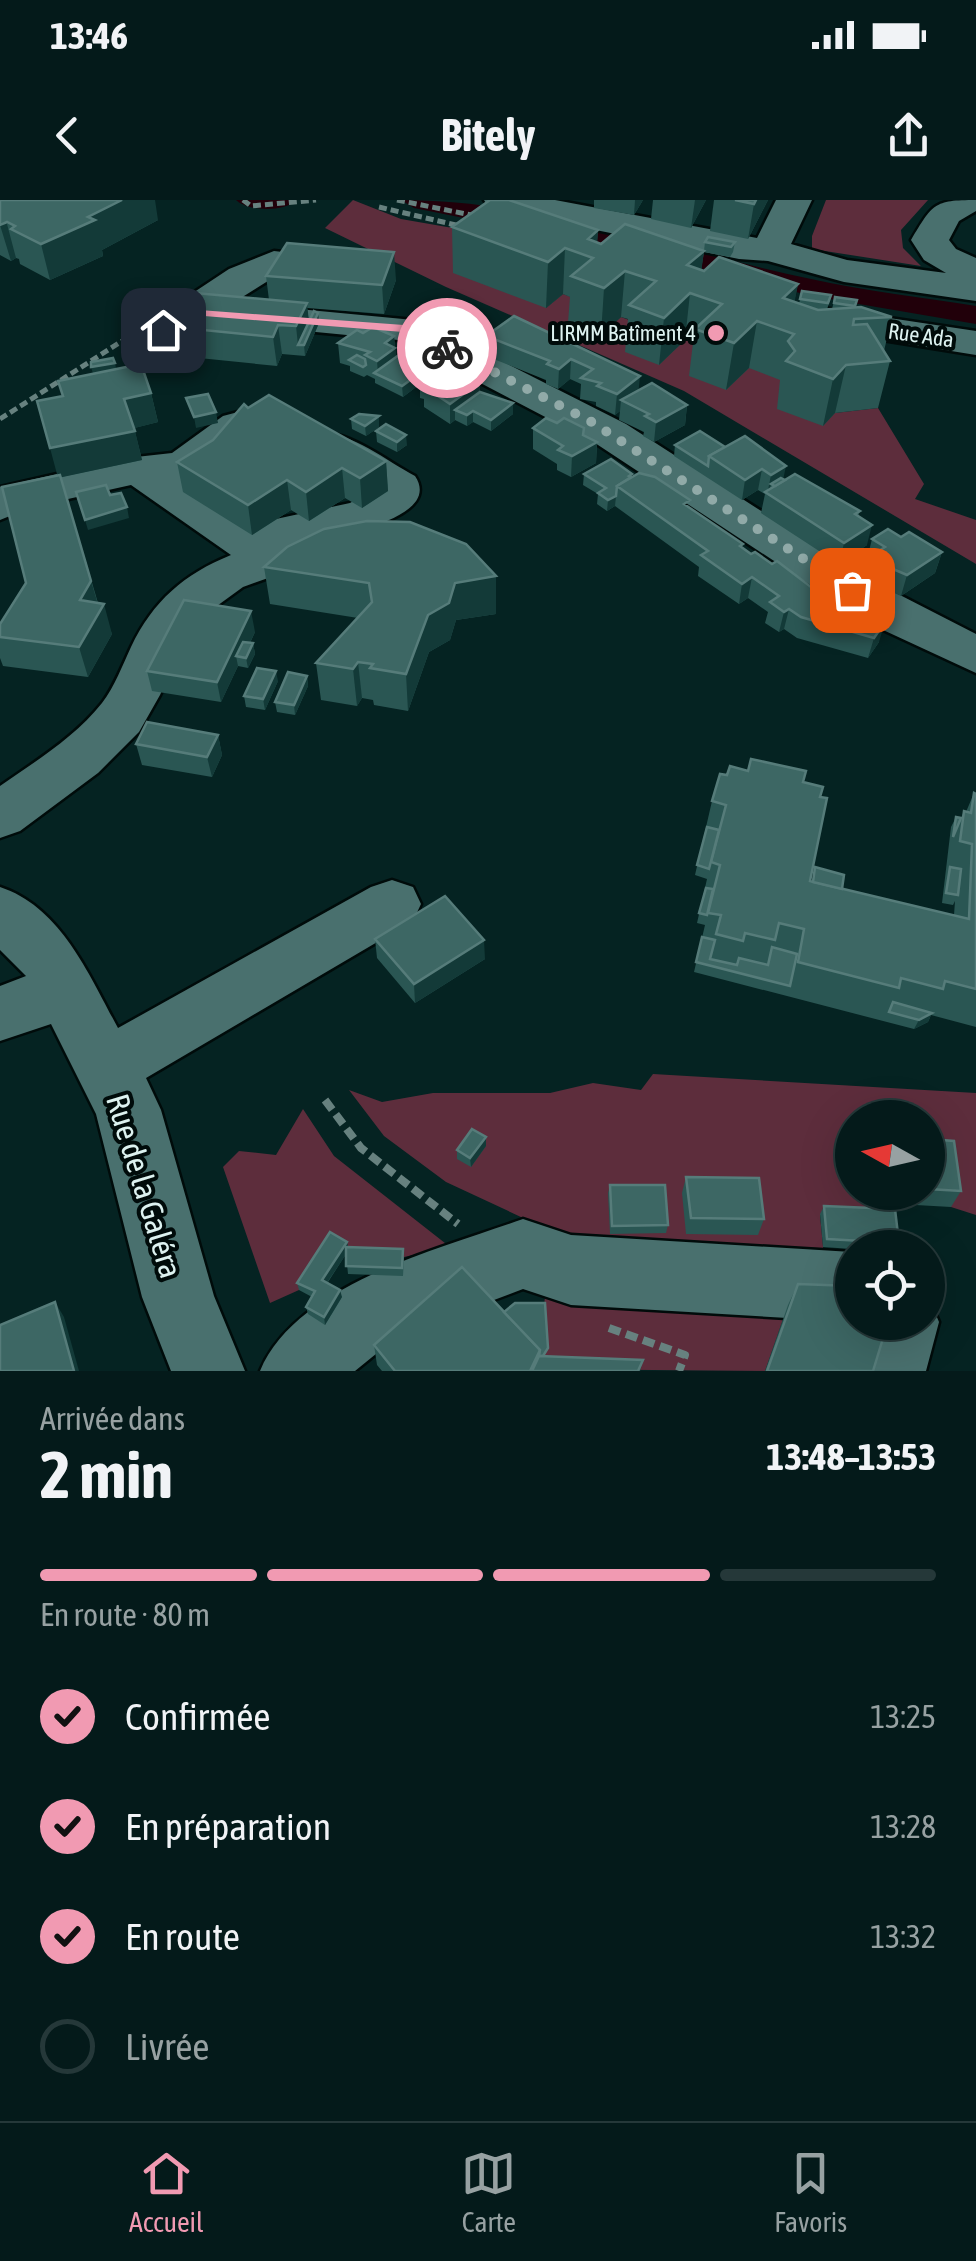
<!DOCTYPE html>
<html lang="fr">
<head>
<meta charset="utf-8">
<style>
	body { margin:0; font-family:"Asap Condensed",sans-serif; background:#0d2323; color:#f1f3f6; height:100vh; display:flex; flex-direction:column; font-size:38px; white-space:nowrap }
	* { box-sizing:border-box; margin:0 }
	p { font-size:32px; color:#97a1a2 }
	.icon { flex:none; width:55px; height:55px; fill:none; stroke:currentColor; stroke-width:2; stroke-linecap:round; stroke-linejoin:round }
	.map { position:relative; height:1171px; overflow:hidden }
	.sheet { display:flex; flex-direction:column; background:#041a1a; flex:1 }
	.sheet>* { flex:none }
	.needle { width:65px; rotate:278deg }
	.fabs { position:absolute; left:835px; top:900px; display:grid; gap:20px }
	.fabs a { display:grid; place-items:center; width:110px; height:110px; border-radius:50%; background:#041a1a; box-shadow:0 10px 40px #0002,0 0 0 2px #253839; font-size:50px }
	.pin { position:absolute; display:grid; place-items:center; width:85px; height:85px; color:#fff; margin:-42px; border-radius:20px; box-shadow:0 5px 15px #0006 }
	.courier { position:absolute; display:grid; place-items:center; width:100px; height:100px; margin:-50px; border:8px solid #f19ab2; border-radius:50%; background:#fff; color:#222; box-shadow:0 2px 12px #0007 }
	.overview em { font-style:normal; font-weight:700 }
	.overview div { display:flex; flex-direction:column-reverse }
	.overview { display:flex; align-items:center; justify-content:space-between; height:170px; padding:0 40px }
	h1 { font-size:65px; font-weight:700; line-height:75px }
	.bar { display:grid; grid-template-columns:repeat(4,1fr); gap:15px 10px; align-content:center; height:120px; padding:0 40px }
	.bar i { height:12px; border-radius:8px; background:#253839 }
	.bar .current { background:#f19ab2 }
	.bar p { grid-column:span 4 }
	ol { padding:0 40px; list-style:none }
	li { display:flex; align-items:center; gap:30px; height:110px }
	li p { margin-inline-start:auto }
	li .icon { padding:10px; border-radius:50%; background:#f19ab2; color:#111; stroke-width:4 }
	li:last-child { color:#97a1a2 }
	li i { width:55px; height:55px; border:5px solid #253839; border-radius:50% }
	.status { display:flex; justify-content:space-between; align-items:center; height:70px; padding:0 50px; background:#041a1a; direction:ltr }
	.status svg { height:28px; fill:currentColor }
	header { display:flex; justify-content:space-between; align-items:center; height:130px; padding:0 40px; background:#041a1a; font-size:45px; font-weight:700 }
	.dock { display:flex; justify-content:space-around; align-items:center; height:140px; border-top:2px solid #253839; background:#041a1a; font-size:28px; color:#97a1a2 }
	.dock a { display:grid; justify-items:center; gap:5px }
	.dock .current { color:#f19ab2 }
	.map>svg:first-child { display:block }
	.green { fill:#5d2d3c }
	.lines { fill:none; stroke-linecap:round; stroke-linejoin:round }
	.canal { fill:#21000a; fill-rule:evenodd }
	.minor-casing { stroke:#000b0a; stroke-width:5 }
	.path-far1 { stroke:#67817f; stroke-width:5; stroke-dasharray:8 4; stroke-linecap:butt }
	.path { stroke:#67817f; stroke-width:8; stroke-dasharray:12 6; stroke-linecap:butt }
	.minor { fill:#49706e; fill-rule:evenodd }
	.wall { fill:#2a5653 }
	.shaded-wall { fill:#133a38 }
	.building { fill:#3d6764; stroke:#567c7a; stroke-width:2.5 }
	.route { fill:#f19ab2 }
	.done { stroke:#91aaa8; stroke-width:10; stroke-dasharray:0 18 }
	.poi-dot { fill:#f19ab2; stroke:#000b0a; stroke-width:4 }
	.labels { text-anchor:middle; stroke-width:8; stroke-linejoin:round; paint-order:stroke }
	.far-poi-label { font-size:22px; fill:#ddf2f0; stroke:#000b0a; text-anchor:end }
	.far-street-label { font-size:22px; fill:#ddf2f0; stroke:#000b0a }
	.near-street-label { font-size:32px; fill:#ddf2f0; stroke:#000b0a }
</style>
</head>
<body>
<div class="status"><b>13:46</b><svg viewBox="0 0 49 12"><path d="M0 12V9h3v3zM5 12V6h3v6zM10 12V3h3v9zM15 12V0h3v12zM26 1h20v11H26zM47 4h2v5h-2z"/></svg></div>
<header><svg class="icon" aria-label="back" viewBox="0 0 24 24"><path d="M15 5l-7 7 7 7"/></svg>Bitely<svg class="icon" aria-label="share" viewBox="0 0 24 24"><path d="M12 15V3M7 8l5-5 5 5M5 13v7h14v-7"/></svg></header>
<div class="map">
<svg width="976" height="1171" viewBox="0 0 976 1171">
	<rect width="100%" height="100%" fill="#052322"/>
	<g class="green">
		<polygon points="353,0 401,19 493,35 546,108 563,94 590,104 569,123 601,135 621,117 651,128 659,164 685,140 785,181 835,213 878,208 924,284 915,299 976,320 976,364 684,191 446,87 325,28"/>
		<polygon points="826,0 928,0 901,30 903,48 921,66 812,49 812,36"/>
		<polygon points="653,874 976,893 976,1015 951,1007 944,958 928,957 928,918 852,918 852,992 865,993 867,1015 820,1015 824,1057 566,1038 446,982 384,936 349,890 382,902 433,893 550,893 593,883 641,890"/>
		<polygon points="303,909 334,956 450,1047 404,1057 348,1055 332,1041 299,1090 270,1103 223,967 239,951 276,955"/>
		<polygon points="546,1086 788,1105 765,1171 538,1169"/>
	</g>
	<g class="lines">
		<g class="canal">
			<path d="M236,0h61c-13,12 -48,12 -61,0z"/>
			<path d="M401,0c139,0 275,51 410,79 54,12 110,18 165,27v18l-164,-28 -173,-43 -225,-45z"/>
		</g>
		<g class="minor-casing">
			<g id="minor">
				<path d="M484,0h71l202,38 19,-38h36l-21,44 56,16 99,13 -22,-13 -13,-20c22,-36 22,-40 65,-40v11l-17,10 -10,19 7,9 20,9v43l-132,-19 -76,-21 -29,-2 -237,-48 -13,-3z"/>
				<polygon points="274,51 300,54 319,71 313,79 300,82 279,74 177,138 163,142 149,138 143,130 149,122 229,69"/>
				<polygon points="246,104 445,123 456,136 476,148 626,224 859,374 976,434 976,473 868,423 595,243 448,166 428,154 419,142 232,124 226,116 232,108"/>
				<polygon points="816,107 976,131 976,155 802,127 796,119 802,111"/>
				<path d="M238,212l15,4 7,9 -7,9 -53,41 -18,4 66,46 102,-22 22,-13 -66,-38 -7,-9 7,-9c36,-10 77,25 109,42 28,42 -76,59 -102,65l7,10 -7,11 -70,25 -44,32 -11,14 -28,62 -21,37 -41,41 -78,58 -20,7v-52c36,-25 75,-49 102,-83 13,-17 20,-37 29,-56 22,-46 53,-73 100,-92l-100,-70 -99,22 -32,13v-33l127,-29 45,-5 51,-37z"/>
				<path d="M392,680l21,7 8,17 -8,17 -267,157 15,32 53,186 31,75h-74l-29,-74 -46,-183 -45,-90 -51,17v-55l26,-10 -26,-26v-63c61,20 89,88 118,141l253,-141z"/>
				<path d="M523,1019l48,16 281,17 3,70 -284,-17 -48,-16 -125,47 -43,35h-95c36,-87 180,-122 263,-152z"/>
				<polygon points="928,1096 939,1122 926,1171 852,1171 867,1122 928,1122"/>
			</g>
		</g>
		<g class="path-far1">
			<polyline points="243,0 251,6 316,0"/>
			<polyline points="397,0 471,15"/>
			<polyline points="379,7 460,26"/>
			<polyline points="0,219 130,136"/>
		</g>
		<g class="path">
			<polyline points="325,900 361,948 458,1024"/>
			<polyline points="609,1128 685,1155 679,1171"/>
		</g>
		<use href="#minor" class="minor"/>
	</g>
	<g class="wall">
		<polygon points="0,0 158,20 102,50 103,56 50,80 20,64 19,59 16,58 11,61 0,55"/>
		<polygon points="594,0 643,0 634,15 594,8"/>
		<polygon points="653,0 706,0 691,28 651,19"/>
		<polygon points="714,0 768,0 748,39 710,31"/>
		<polygon points="452,27 598,30 597,42 601,44 704,51 705,42 735,42 733,52 730,57 704,52 701,70 798,84 794,102 799,104 802,91 831,95 827,110 832,109 835,97 857,100 855,107 892,117 884,151 890,161 878,208 835,213 823,226 777,209 780,180 749,168 726,190 689,176 693,143 685,140 659,165 625,152 628,119 621,117 601,135 568,123 570,97 563,94 546,108 453,73"/>
		<polygon points="266,76 396,80 384,114 307,108 309,122 318,113 319,123 305,156 282,154 277,166 199,158 196,145 188,145 182,116 269,100"/>
		<polygon points="514,116 638,191 687,205 685,225 654,242 643,236 644,232 619,220 620,211 615,215 596,206 596,202 580,199 581,184 570,179 558,189 546,184 546,180 486,156 486,136"/>
		<polygon points="394,136 396,158 427,172 475,174 475,179 480,182 480,192 513,203 513,214 491,231 473,222 467,226 455,220 450,224 424,207 424,199 420,198 420,184 403,197 375,183 375,179 367,175 364,177 350,171 350,166 340,163 338,143"/>
		<polygon points="116,169 151,193 158,222 134,228 142,260 61,277 98,403 112,434 88,477 3,466 0,458 0,424 26,383 58,276 62,196"/>
		<polygon points="248,208 386,261 388,291 362,308 345,298 309,321 291,310 252,335 183,292 177,262 213,240"/>
		<polygon points="379,216 379,227 366,236 352,229 351,219"/>
		<polygon points="533,228 597,242 596,263 571,277 557,270 557,264 533,249"/>
		<polygon points="376,231 407,245 397,252 377,242"/>
		<polygon points="675,245 725,247 783,279 860,311 858,316 867,345 839,364 761,313 765,294 758,290 742,300 674,256"/>
		<polygon points="584,274 632,274 632,277 689,307 751,354 755,352 879,442 868,458 797,438 784,429 779,432 765,423 768,412 748,398 739,404 698,376 699,367 615,306 607,311 597,304 598,294 583,285"/>
		<polygon points="901,337 942,352 935,373 901,396 862,379 872,339"/>
		<polygon points="287,347 496,414 456,420 450,440 429,452 408,511 374,505 373,500 362,498 357,506 321,500 316,463 358,418 270,404 264,367"/>
		<polygon points="255,432 250,443 253,443 255,454 248,468 238,466 221,502 152,491 147,471"/>
		<polygon points="307,476 308,486 295,515 277,512 275,502"/>
		<polygon points="278,481 265,510 246,507 244,496"/>
		<polygon points="218,535 222,555 212,577 142,565 136,544"/>
		<polygon points="803,582 820,597 810,681 812,681 815,667 842,689 954,715 955,701 953,705 942,703 951,627 956,617 961,618 964,611 966,612 974,593 976,594 976,827 931,815 928,822 914,829 694,772 705,725 697,723 707,679 695,675 712,601"/>
		<polygon points="375,739 485,759 415,803 377,758"/>
		<polygon points="928,939 961,991 951,1007 898,1004 895,1009 899,1043 897,1048 852,1049 823,1047 820,1014 824,1006 867,1008 865,992 928,992"/>
		<polygon points="486,946 471,967 457,959 457,950"/>
		<polygon points="686,977 764,1019 758,1035 686,1034 682,993"/>
		<polygon points="610,985 668,1025 666,1033 610,1034 608,993"/>
		<polygon points="347,1042 348,1047 404,1057 403,1076 348,1074 346,1054 328,1082 342,1097 325,1125 308,1114 306,1107 312,1097 299,1090 297,1083"/>
		<polygon points="798,1084 873,1171 765,1171 788,1105"/>
		<polygon points="374,1145 547,1156 643,1160 640,1171 382,1171 377,1165"/>
	</g>
	<g class="shaded-wall">
		<polygon points="119,0 155,0 158,20 102,50 103,56 50,80 41,44"/>
		<polygon points="635,0 643,0 634,15"/>
		<polygon points="695,0 706,0 691,28"/>
		<polygon points="756,0 768,0 748,39 754,4"/>
		<polygon points="17,19 7,24 16,58 11,61 0,25"/>
		<polygon points="598,30 595,77 593,58 588,39"/>
		<polygon points="565,48 563,94 546,108 548,62"/>
		<polygon points="704,51 698,96 690,93 685,140 659,165 664,118 687,65"/>
		<polygon points="394,52 396,80 384,114 382,85"/>
		<polygon points="625,71 621,117 601,135 604,88"/>
		<polygon points="798,84 789,131 783,98"/>
		<polygon points="307,103 310,132 318,113 319,123 305,156 304,145 298,145 299,155 296,126"/>
		<polygon points="757,121 749,168 726,190 734,143"/>
		<polygon points="278,125 282,154 277,166 273,137"/>
		<polygon points="394,136 397,168 378,175 377,161 385,143"/>
		<polygon points="571,159 570,179 558,189 559,169"/>
		<polygon points="115,163 117,174 94,177 91,167"/>
		<polygon points="846,165 835,213 823,226 833,179"/>
		<polygon points="427,168 428,179 419,177 420,184 403,197 402,186"/>
		<polygon points="475,174 475,186 480,182 480,202 455,210 455,220 450,224 450,204 469,177"/>
		<polygon points="640,176 638,197 621,200 620,211 615,215 617,194"/>
		<polygon points="151,193 158,222 131,229 124,199"/>
		<polygon points="513,203 513,214 491,231 491,220"/>
		<polygon points="687,205 685,225 654,242 656,222"/>
		<polygon points="473,211 473,222 467,226 467,215"/>
		<polygon points="216,212 218,223 196,228 194,217"/>
		<polygon points="379,216 379,227 366,236 365,226"/>
		<polygon points="135,231 142,260 58,278 50,248"/>
		<polygon points="406,235 407,245 397,252 397,242"/>
		<polygon points="597,242 596,263 571,277 572,256"/>
		<polygon points="386,261 388,291 362,308 360,278"/>
		<polygon points="786,266 782,285 771,284 769,294 767,295 771,275"/>
		<polygon points="342,268 345,298 309,321 306,292"/>
		<polygon points="762,269 758,290 742,300 745,280"/>
		<polygon points="287,280 291,310 252,335 248,305"/>
		<polygon points="616,296 615,306 607,311 608,300"/>
		<polygon points="127,307 129,318 88,330 85,320"/>
		<polygon points="872,325 867,345 839,364 844,343"/>
		<polygon points="942,352 935,373 901,396 907,375"/>
		<polygon points="496,376 496,414 456,420 450,440 429,452 408,511 406,474 428,415 455,383"/>
		<polygon points="752,377 748,398 739,404 742,384"/>
		<polygon points="91,381 100,411 80,400"/>
		<polygon points="104,404 112,434 88,477 79,447"/>
		<polygon points="789,409 784,429 779,432 784,412"/>
		<polygon points="251,411 255,432 243,457 236,456 238,466 221,502 217,482"/>
		<polygon points="885,422 879,442 868,458 874,438"/>
		<polygon points="253,443 255,454 248,468 246,458"/>
		<polygon points="358,462 362,498 357,506 353,469"/>
		<polygon points="276,471 278,481 265,510 263,499"/>
		<polygon points="307,476 308,486 295,515 294,505"/>
		<polygon points="218,535 222,555 212,577 207,557"/>
		<polygon points="484,740 485,759 415,803 414,784"/>
		<polygon points="932,813 928,822 914,829 919,820"/>
		<polygon points="486,937 486,946 471,967 470,958"/>
		<polygon points="347,1042 349,1050 324,1087 322,1080"/>
		<polygon points="340,1090 342,1097 325,1125 324,1117"/>
		<polygon points="55,1102 64,1117 79,1171 74,1171"/>
	</g>
	<g class="building">
		<polygon points="0,0 122,0 88,17 95,20 41,44 11,29 15,26 7,22 0,25"/>
		<polygon points="490,0 509,0 598,30 588,39 601,44 625,24 704,51 687,65 704,71 719,57 798,84 783,98 818,110 861,107 892,117 854,119 853,125 867,124 890,161 846,165 833,179 786,161 795,151 788,141 794,134 757,121 734,143 695,129 722,104 690,93 664,118 629,105 656,81 625,71 604,88 571,76 593,58 565,48 548,62 452,27"/>
		<polygon points="735,0 756,0 754,4"/>
		<polygon points="708,37 735,42 731,47 705,42"/>
		<polygon points="287,43 394,52 382,85 266,76"/>
		<polygon points="802,91 831,95 828,103 800,99"/>
		<polygon points="195,93 307,103 296,126 278,125 273,137 193,129 200,117 182,116"/>
		<polygon points="835,97 857,100 855,106 834,103"/>
		<polygon points="314,111 318,113 304,145 298,145"/>
		<polygon points="514,116 640,176 617,194 597,186 601,183 581,178 593,169 571,159 559,169 547,164 550,161 486,136"/>
		<polygon points="373,127 394,136 385,143 395,148 377,161 365,155 370,152 338,143 357,130 363,133"/>
		<polygon points="357,155 365,159 366,165 363,167 349,160"/>
		<polygon points="399,155 427,168 402,186 374,173"/>
		<polygon points="113,158 115,163 91,167 91,162"/>
		<polygon points="444,160 461,167 456,171 460,173 465,169 475,174 469,177 480,182 450,204 423,186 429,182 419,177"/>
		<polygon points="141,164 151,193 124,199 135,231 50,248 37,201 63,196 58,181"/>
		<polygon points="652,183 687,205 656,222 645,216 649,214 621,200"/>
		<polygon points="480,192 513,203 491,220 473,211 467,215 455,210"/>
		<polygon points="208,194 216,212 194,217 186,198"/>
		<polygon points="269,195 386,261 360,278 342,268 306,292 287,280 248,305 177,262 213,240 244,204 248,208"/>
		<polygon points="359,214 379,216 365,226 351,219"/>
		<polygon points="546,218 557,223 564,218 584,228 583,235 597,242 572,256 558,250 563,246 533,228"/>
		<polygon points="386,224 406,235 397,242 376,231"/>
		<polygon points="700,231 725,247 709,256 708,266 675,245"/>
		<polygon points="745,236 786,266 771,275 762,269 745,280 709,256"/>
		<polygon points="611,259 632,274 629,276 631,277 617,286 616,296 608,300 598,293 606,288 584,274"/>
		<polygon points="639,273 655,277 690,300 684,304 743,344 740,346 751,354 755,352 772,364 777,361 828,400 835,396 885,422 874,438 801,417 789,409 784,412 770,402 779,396 752,377 742,384 701,355 708,351 617,286"/>
		<polygon points="795,274 860,311 855,314 872,325 844,343 765,292"/>
		<polygon points="60,275 91,381 80,400 104,404 79,447 0,437 0,424 26,383 2,287"/>
		<polygon points="781,278 785,280 775,286 771,284"/>
		<polygon points="106,285 110,295 121,293 127,307 85,320 76,292"/>
		<polygon points="367,321 410,322 466,344 496,376 455,383 449,403 428,415 406,474 370,468 373,464 358,462 353,469 316,463 372,402 369,383 264,367 287,347 324,329"/>
		<polygon points="888,329 901,337 909,332 942,352 907,375 867,358 885,347 872,339"/>
		<polygon points="184,400 251,411 217,482 147,471"/>
		<polygon points="243,442 253,443 246,458 236,456"/>
		<polygon points="257,468 276,471 263,499 244,496"/>
		<polygon points="288,472 307,476 294,505 275,502"/>
		<polygon points="147,522 218,535 207,557 136,544"/>
		<polygon points="751,559 806,571 803,582 823,587 820,597 827,598 810,681 969,719 972,644 960,641 964,611 971,613 974,593 976,594 976,789 945,781 943,789 901,778 899,788 798,762 804,729 779,723 775,740 745,733 743,741 716,734 721,715 708,713 720,665 711,662 726,605 712,601 720,574 727,575 730,566 748,571"/>
		<polygon points="956,617 961,618 953,637"/>
		<polygon points="707,627 719,630 709,669 697,665"/>
		<polygon points="815,667 844,675 842,689 813,682"/>
		<polygon points="950,667 961,669 958,695 946,693"/>
		<polygon points="706,688 713,689 707,715 699,713"/>
		<polygon points="445,696 484,740 414,784 375,739"/>
		<polygon points="702,737 715,740 710,759 737,765 739,758 768,765 772,747 797,754 790,786 696,762"/>
		<polygon points="893,802 932,813 919,820 889,812"/>
		<polygon points="472,929 486,937 470,958 457,950"/>
		<polygon points="928,939 954,941 961,991 928,989"/>
		<polygon points="686,977 759,978 764,1019 691,1018"/>
		<polygon points="610,985 665,985 668,1025 612,1026"/>
		<polygon points="875,992 898,992 899,1002 876,999"/>
		<polygon points="824,1006 895,1009 899,1043 827,1039"/>
		<polygon points="330,1032 347,1042 322,1080 340,1090 324,1117 306,1107 315,1091 297,1083"/>
		<polygon points="346,1047 403,1049 402,1068 346,1066"/>
		<polygon points="462,1067 540,1150 530,1171 395,1171 374,1145"/>
		<polygon points="798,1084 852,1086 852,1122 888,1122 873,1171 767,1171"/>
		<polygon points="55,1102 74,1171 0,1171 0,1125"/>
		<polygon points="515,1103 545,1103 548,1148 543,1156 539,1156 540,1150 504,1112"/>
		<polygon points="539,1156 643,1160 638,1171 532,1171"/>
	</g>
	<polygon class="route" points="186,109 431,127 453,148 443,151 428,134 192,115 167,132 159,132 159,127"/>
	<g class="lines">
		<polyline class="done" points="447,148 590,221 852,390"/>
	</g>
	<circle class="poi-dot" cx="716" cy="133" r="10"/>
	<g class="labels">
		<g class="far-poi-label">
			<text x="696" y="141">LIRMM Batîment 4</text>
		</g>
		<g class="far-street-label">
			<text transform="translate(921 135) rotate(8)" y="8">Rue Ada</text>
		</g>
		<g class="near-street-label">
			<text transform="translate(144 986) rotate(73)" y="11">Rue de la Galéra</text>
		</g>
	</g>
</svg>
<div class="fabs">
<a><svg class="needle" viewBox="-14 -14 28 28"><path d="M0-13l5 13h-10z" fill="#e53935"/><path d="M0 13l5-13h-10z" fill="#97a1a2"/></svg></a>
<a><svg class="icon" aria-label="locate" viewBox="0 0 24 24"><circle cx="12" cy="12" r="6"/><path d="M12 2v4M12 18v4M2 12h4M18 12h4"/></svg></a>
</div>
<div class="pin" style="left:852px;top:390px;background:#ea580c"><svg class="icon" aria-label="bag" viewBox="0 0 24 24"><path d="M5 8h14l-1 12H6zM9 8a3 3 0 0 1 6 0"/></svg></div>
<div class="pin" style="left:163px;top:130px;background:#1f2937"><svg class="icon" aria-label="home" viewBox="0 0 24 24"><path d="M3 11l9-7 9 7M6 9v11h12V9"/></svg></div>
<div class="courier" style="left:447px;top:148px"><svg class="icon" aria-label="bike" viewBox="0 0 24 24"><circle cx="6" cy="16" r="4"/><circle cx="18" cy="16" r="4"/><path d="M6 16l4-8h5l3 8M10 8l3 8H6M13 5h3"/></svg></div>
</div>
<section class="sheet">
<div class="overview"><div><h1>2 min</h1><p>Arrivée dans</p></div><em>13:48–13:53</em></div>
<div class="bar"><i class="current"></i><i class="current"></i><i class="current"></i><i></i><p>En route · 80 m</p></div>
<ol>
<li><svg class="icon" aria-label="check" viewBox="0 0 24 24"><path d="M5 12l5 5 9-10"/></svg>Confirmée<p>13:25</p></li>
<li><svg class="icon" aria-label="check" viewBox="0 0 24 24"><path d="M5 12l5 5 9-10"/></svg>En préparation<p>13:28</p></li>
<li><svg class="icon" aria-label="check" viewBox="0 0 24 24"><path d="M5 12l5 5 9-10"/></svg>En route<p>13:32</p></li>
<li><i></i>Livrée</li>
</ol>
</section>
<nav class="dock">
<a class="current"><svg class="icon" aria-label="home" viewBox="0 0 24 24"><path d="M3 11l9-7 9 7M6 9v11h12V9"/></svg>Accueil</a>
<a><svg class="icon" aria-label="map" viewBox="0 0 24 24"><path d="M3 6l6-2 6 2 6-2v14l-6 2-6-2-6 2zM9 4v14M15 6v14"/></svg>Carte</a>
<a><svg class="icon" aria-label="saved" viewBox="0 0 24 24"><path d="M7 4h10v16l-5-4-5 4z"/></svg>Favoris</a>
</nav>
</body>
</html>
